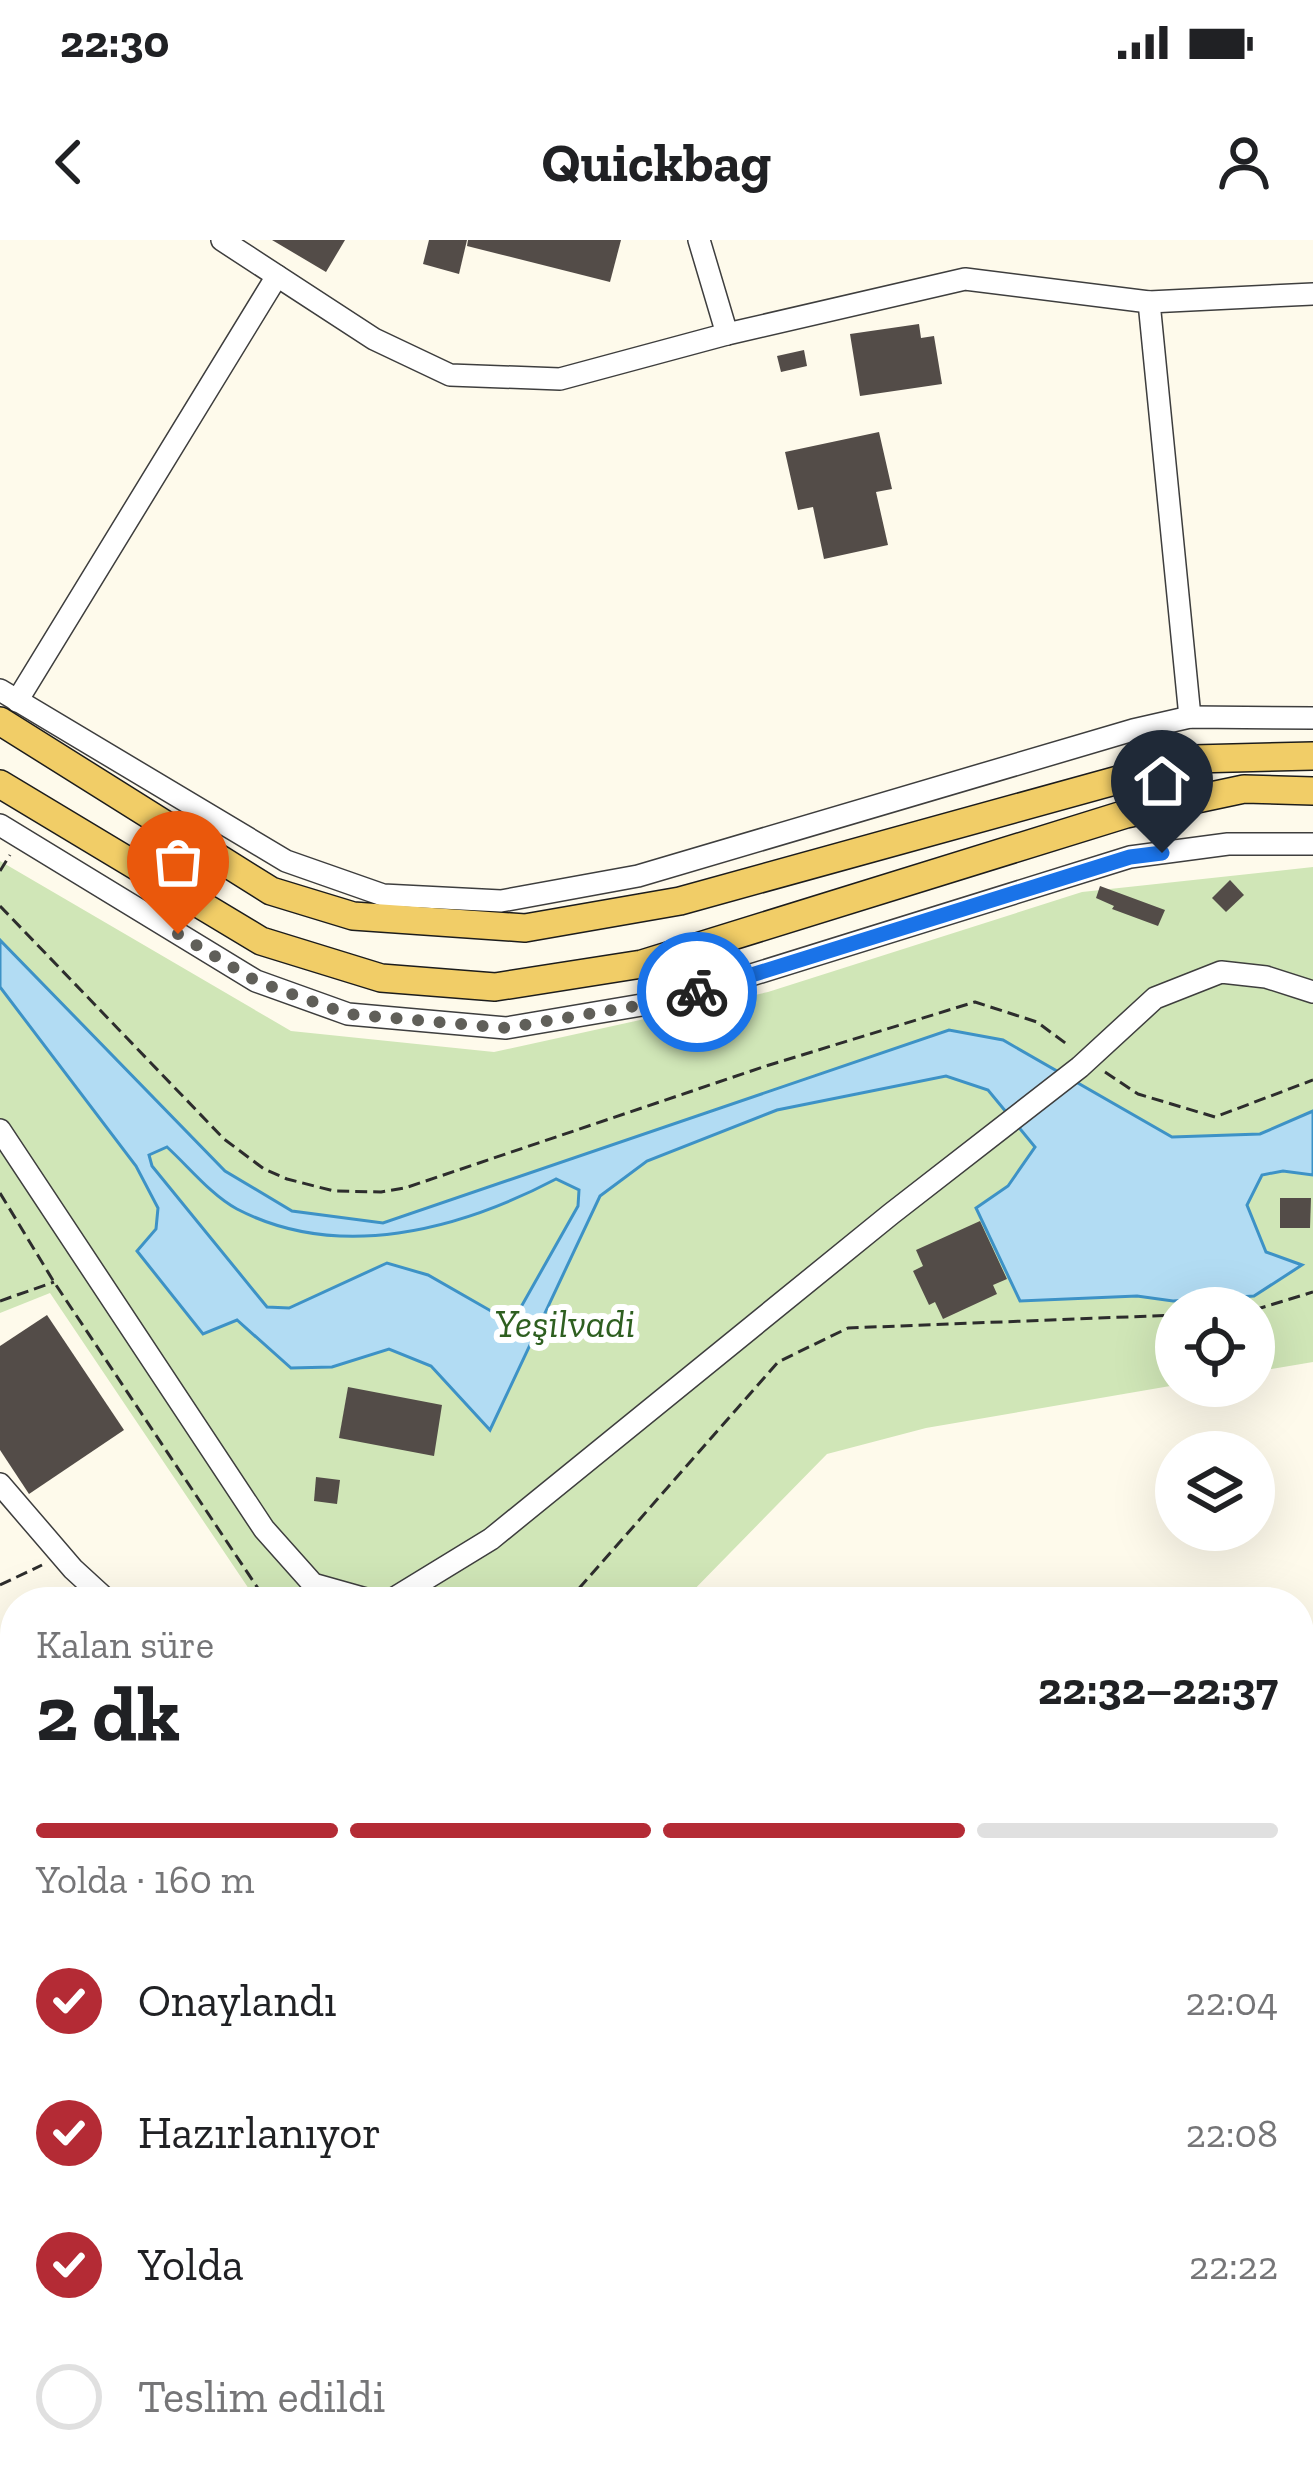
<!DOCTYPE html>
<html lang="tr">
<head>
<meta charset="utf-8">
<style>
	body { margin:0; font-family:"Zilla Slab",serif; background:#f6f6f6; color:#202124; height:100vh; display:flex; flex-direction:column; font-size:45px; white-space:nowrap }
	* { box-sizing:border-box; margin:0 }
	p { font-size:39px; color:#757577 }
	.icon { flex:none; width:66px; height:66px; fill:none; stroke:currentColor; stroke-width:2; stroke-linecap:round; stroke-linejoin:round }
	.map { position:relative; flex:1; overflow:hidden }
	.sheet { position:absolute; left:0px; top:1347px; width:1314px; height:900px; display:flex; flex-direction:column; background:#fff; border-radius:48px 48px 0 0; box-shadow:0 12px 48px #0002 }
	.sheet>* { flex:none }
	.tools { position:absolute; left:1155px; top:1047px; display:grid; gap:24px }
	.tools a { display:grid; place-items:center; width:120px; height:120px; border-radius:50%; background:#fff; box-shadow:0 12px 48px #0002; font-size:60px }
	.pin { position:absolute; display:grid; place-items:center; width:102px; height:102px; color:#fff; margin:-123px -51px; border-radius:50% 50% 50% 0; rotate:-45deg; box-shadow:0 0 12px #0007 }
	.pin .icon { rotate:45deg }
	.courier { position:absolute; display:grid; place-items:center; width:120px; height:120px; margin:-60px; border:9px solid #1a73e8; border-radius:50%; background:#fff; color:#222; box-shadow:0 3px 15px #0007 }
	.summary em { font-style:normal; font-weight:700 }
	.summary div { display:flex; flex-direction:column-reverse }
	.summary { display:flex; align-items:center; justify-content:space-between; height:204px; padding:0 36px }
	h1 { font-size:78px; font-weight:700; line-height:90px }
	.bar { display:grid; grid-template-columns:repeat(4,1fr); gap:18px 12px; align-content:center; height:144px; padding:0 36px }
	.bar i { height:15px; border-radius:9px; background:#e0e0e0 }
	.bar .current { background:#b42b35 }
	.bar p { grid-column:span 4 }
	ol { padding:0 36px; list-style:none }
	li { display:flex; align-items:center; gap:36px; height:132px }
	li p { margin-inline-start:auto }
	li .icon { padding:12px; border-radius:50%; background:#b42b35; color:#fff; stroke-width:4 }
	li:last-child { color:#757577 }
	li i { width:66px; height:66px; border:6px solid #e0e0e0; border-radius:50% }
	.status { display:flex; justify-content:space-between; align-items:center; height:84px; padding:0 60px; background:#fff; direction:ltr }
	.status svg { height:33px; fill:currentColor }
	header { display:flex; justify-content:space-between; align-items:center; height:156px; padding:0 36px; background:#fff; font-size:54px; font-weight:700 }
	.map>svg:first-child { display:block }
	.green { fill:#d0e6b7 }
	.water { fill:#b2dcf3; stroke:#3d92c6; stroke-width:3; fill-rule:evenodd }
	.building { fill:#534c48 }
	.lines { fill:none; stroke-linecap:round; stroke-linejoin:round }
	.minor-casing { stroke:#3e3e3e; stroke-width:24 }
	.major-casing { stroke:#1c1c1c; stroke-width:30 }
	.path { stroke:#2d2d2d; stroke-width:3; stroke-dasharray:12 6; stroke-linecap:butt }
	.minor { stroke:#fff; stroke-width:21 }
	.major { stroke:#f1cd67; stroke-width:27 }
	.done { stroke:#605f59; stroke-width:12; stroke-dasharray:0 21.6 }
	.route { stroke:#1a73e8; stroke-width:15 }
	.labels { text-anchor:middle; stroke-width:12; stroke-linejoin:round; paint-order:stroke }
	.park-label { font-size:39px; font-style:italic; fill:#2e5f20; stroke:#fff }
</style>
</head>
<body>
<div class="status"><b>22:30</b><svg viewBox="0 0 49 12"><path d="M0 12V9h3v3zM5 12V6h3v6zM10 12V3h3v9zM15 12V0h3v12zM26 1h20v11H26zM47 4h2v5h-2z"/></svg></div>
<header><svg class="icon" aria-label="back" viewBox="0 0 24 24"><path d="M15 5l-7 7 7 7"/></svg>Quickbag<svg class="icon" aria-label="person" viewBox="0 0 24 24"><circle cx="12" cy="8" r="4"/><path d="M4 21q1-7 8-7t8 7"/></svg></header>
<div class="map">
<svg width="1313" height="2247" viewBox="0 0 1313 2247">
	<rect width="100%" height="100%" fill="#fefaeb"/>
	<polygon class="green" points="0,621 291,791 494,812 768,752 1082,652 1313,627 1313,1122 1254,1132 1254,1068 1176,1068 1176,1145 926,1188 827,1214 682,1362 247,1362 249,1349 50,1053 0,1073"/>
	<path class="water" d="M0,700l225,231 67,40 91,12 566,-193 54,10 169,97 88,-3 53,-23v64l-30,-4 -21,4 -15,30 19,47 36,13 -48,31 -81,5 -36,-5 -117,5 -44,-93 32,-22 27,-39 -47,-57 -42,-14 -169,34 -130,51 -47,35 -110,234 -59,-64 -42,-17 -57,18 -41,1 -54,-48 -34,14 -66,-83 19,-22 2,-21 -22,-42 -136,-179zM167,907c21,19 45,49 70,62 102,53 222,21 319,-30l23,11 -1,16 -66,117 -84,-48 -41,-12 -98,45 -22,-1 -115,-141 -3,-11z"/>
	<g class="building">
		<polygon points="272,0 345,0 326,32"/>
		<polygon points="429,0 467,0 459,34 423,24"/>
		<polygon points="468,0 621,0 610,42 467,6"/>
		<polygon points="919,84 921,98 934,96 942,144 860,156 850,94"/>
		<polygon points="804,110 807,126 781,132 777,116"/>
		<polygon points="879,192 892,249 876,252 888,305 824,319 813,267 798,270 785,212"/>
		<polygon points="1230,640 1244,655 1226,672 1212,658"/>
		<polygon points="1100,646 1165,670 1158,686 1112,669 1114,666 1096,658"/>
		<polygon points="1280,958 1311,958 1310,988 1280,988"/>
		<polygon points="980,981 1007,1039 993,1045 997,1054 943,1079 935,1062 929,1065 913,1031 923,1026 916,1010"/>
		<polygon points="47,1075 124,1190 29,1254 0,1210 0,1106"/>
		<polygon points="348,1147 442,1165 434,1216 339,1198"/>
		<polygon points="316,1237 340,1240 337,1264 314,1261"/>
	</g>
	<g class="lines">
		<g class="minor-casing">
			<g id="minor">
				<polyline points="222,0 374,99 450,135 560,139 727,94"/>
				<polyline points="699,0 727,94 965,39 1149,62"/>
				<polyline points="0,450 286,621 383,655 501,661 638,636 1133,490 1190,477 1313,478"/>
				<polyline points="17,461 277,36"/>
				<polyline points="1190,477 1149,62 1313,54"/>
				<polyline points="0,585 256,741 348,774 506,788 671,760 1130,617 1228,604 1313,604"/>
				<polyline points="0,890 264,1289 313,1344 377,1362"/>
				<polyline points="0,1244 73,1329 109,1362"/>
				<polyline points="388,1362 491,1299 891,974 1080,827 1155,758 1221,732 1266,737 1313,752"/>
				<polyline points="847,2232 852,2247"/>
				<polyline points="1138,2232 1150,2247"/>
			</g>
		</g>
		<g class="major-casing">
			<g id="major">
				<polyline points="0,481 271,651 353,676 525,688 680,661 1194,519 1313,516"/>
				<polyline points="0,544 261,701 381,738 495,747 642,724 1126,574 1244,549 1313,551"/>
			</g>
		</g>
		<g class="path">
			<polyline points="0,631 10,615"/>
			<polyline points="0,666 224,899 264,929 287,939 334,951 381,952 405,948 766,826 975,762 1037,782 1068,805"/>
			<polyline points="1105,832 1138,854 1215,877 1313,840"/>
			<polyline points="0,953 54,1042 267,1362"/>
			<polyline points="0,1061 54,1042"/>
			<polyline points="1254,1070 1313,1052"/>
			<polyline points="0,1345 42,1325"/>
			<polyline points="567,1362 778,1122 848,1088 1176,1075"/>
			<polyline points="0,1695 15,1669"/>
			<polyline points="1299,1714 1313,1712"/>
			<polyline points="1299,1720 1313,1755"/>
			<polyline points="1299,1837 1313,1828"/>
			<polyline points="0,1980 15,1978"/>
			<polyline points="0,2146 15,2132"/>
		</g>
		<use href="#minor" class="minor"/>
		<use href="#major" class="major"/>
	</g>
	<g class="lines">
		<polyline class="done" points="178,694 256,741 347,774 506,788 671,760 697,752"/>
		<polyline class="route" points="697,752 1130,617 1162,613"/>
	</g>
	<g class="labels">
		<g class="park-label">
			<text x="565" y="1097">Yeşilvadi</text>
		</g>
	</g>
</svg>
<div class="tools">
<a><svg class="icon" aria-label="locate" viewBox="0 0 24 24"><circle cx="12" cy="12" r="6"/><path d="M12 2v4M12 18v4M2 12h4M18 12h4"/></svg></a>
<a><svg class="icon" aria-label="layers" viewBox="0 0 24 24"><path d="M12 4l9 5-9 5-9-5zM3 14l9 5 9-5"/></svg></a>
</div>
<div class="pin" style="left:178px;top:694px;background:#ea580c"><svg class="icon" aria-label="bag" viewBox="0 0 24 24"><path d="M5 8h14l-1 12H6zM9 8a3 3 0 0 1 6 0"/></svg></div>
<div class="pin" style="left:1162px;top:613px;background:#1f2937"><svg class="icon" aria-label="home" viewBox="0 0 24 24"><path d="M3 11l9-7 9 7M6 9v11h12V9"/></svg></div>
<div class="courier" style="left:697px;top:752px"><svg class="icon" aria-label="bike" viewBox="0 0 24 24"><circle cx="6" cy="16" r="4"/><circle cx="18" cy="16" r="4"/><path d="M6 16l4-8h5l3 8M10 8l3 8H6M13 5h3"/></svg></div>
<section class="sheet">
<div class="summary"><div><h1>2 dk</h1><p>Kalan süre</p></div><em>22:32–22:37</em></div>
<div class="bar"><i class="current"></i><i class="current"></i><i class="current"></i><i></i><p>Yolda · 160 m</p></div>
<ol>
<li><svg class="icon" aria-label="check" viewBox="0 0 24 24"><path d="M5 12l5 5 9-10"/></svg>Onaylandı<p>22:04</p></li>
<li><svg class="icon" aria-label="check" viewBox="0 0 24 24"><path d="M5 12l5 5 9-10"/></svg>Hazırlanıyor<p>22:08</p></li>
<li><svg class="icon" aria-label="check" viewBox="0 0 24 24"><path d="M5 12l5 5 9-10"/></svg>Yolda<p>22:22</p></li>
<li><i></i>Teslim edildi</li>
</ol>
</section>
</div>
</body>
</html>
